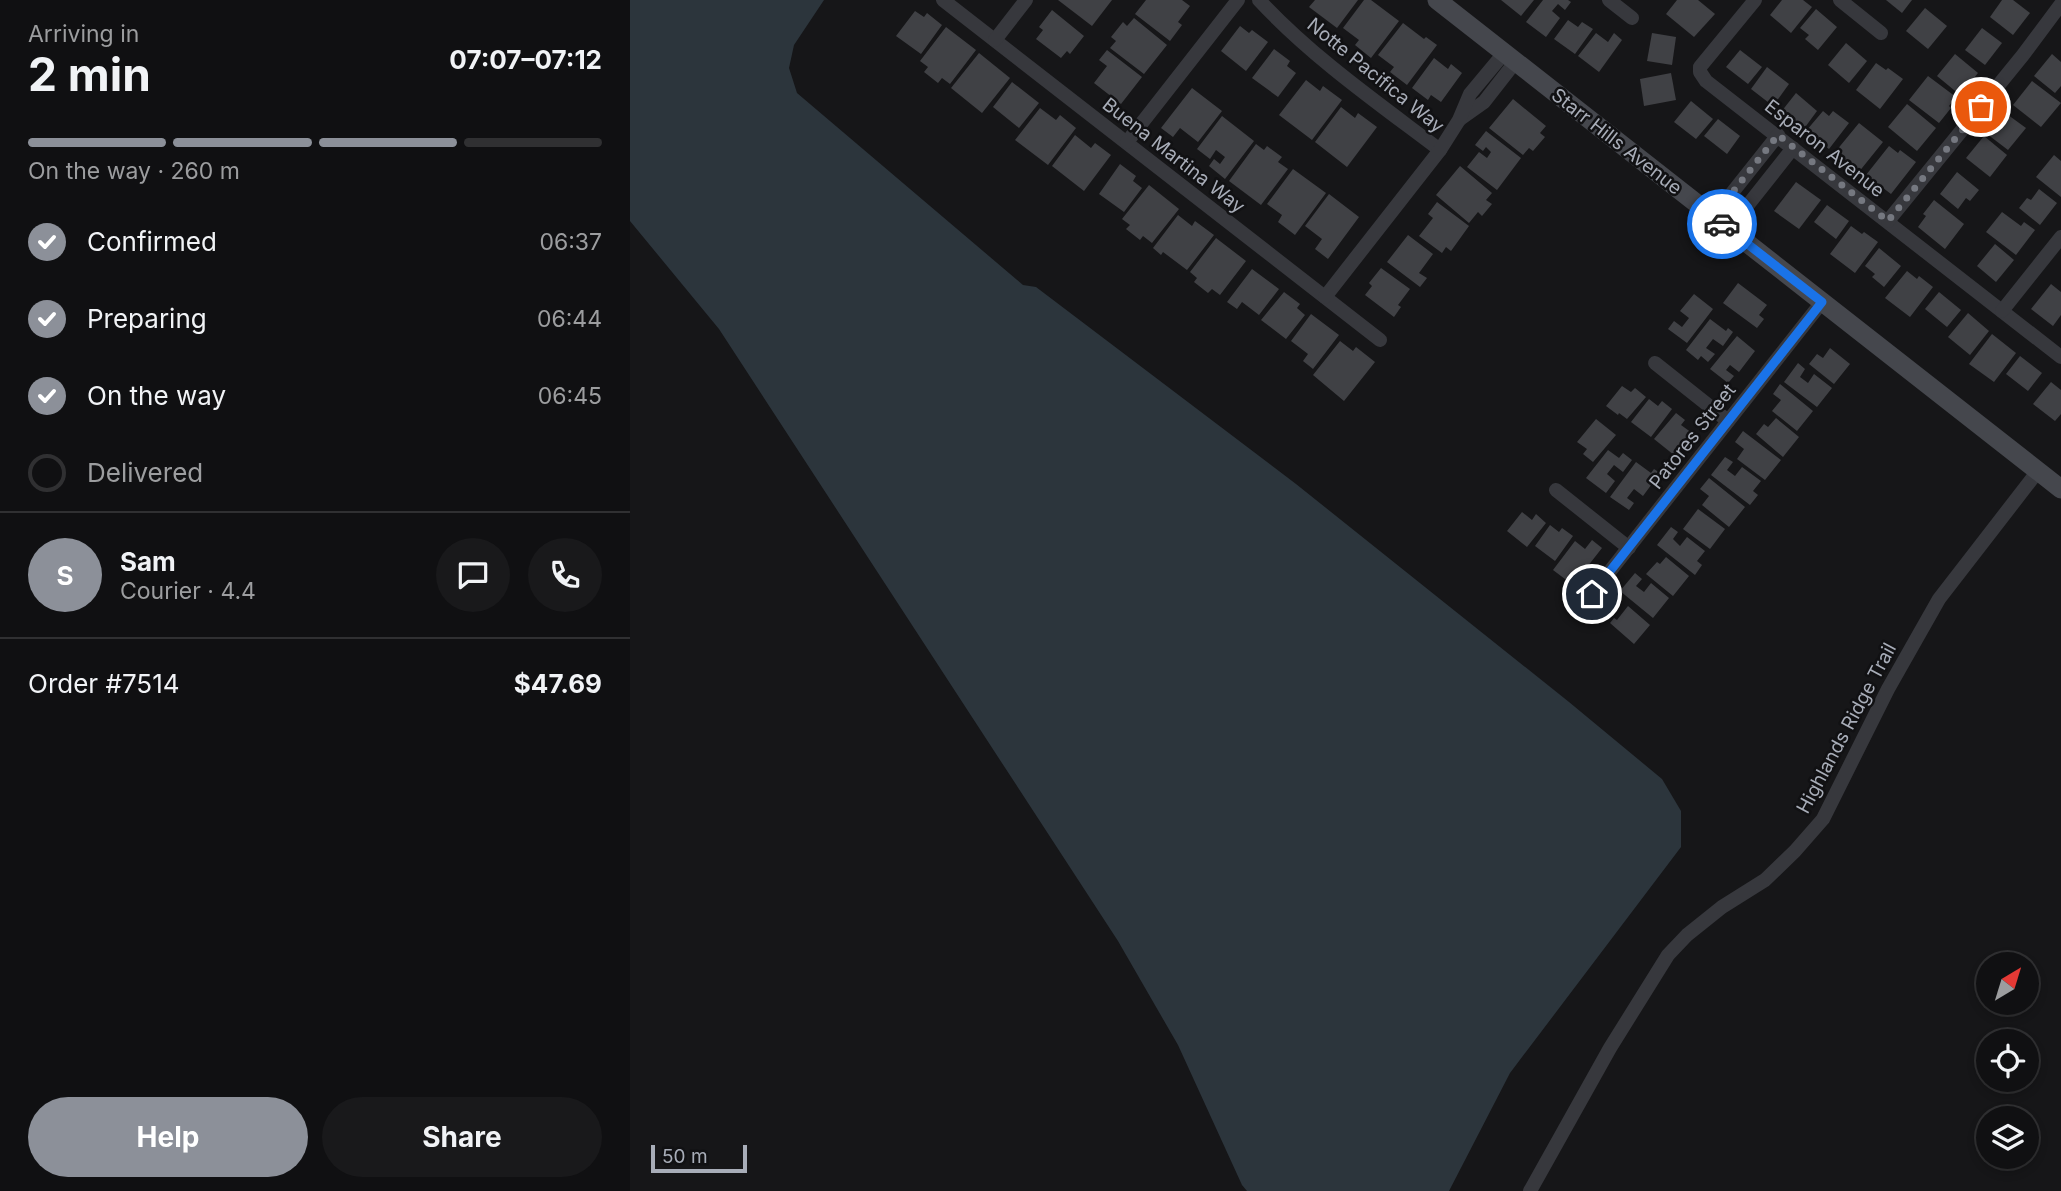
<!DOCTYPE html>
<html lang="en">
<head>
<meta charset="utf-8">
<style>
	body { margin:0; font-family:Inter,sans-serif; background:#19191b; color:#f1f3f6; height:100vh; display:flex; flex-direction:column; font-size:26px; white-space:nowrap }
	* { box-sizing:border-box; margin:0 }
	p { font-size:23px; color:#9c9d9f }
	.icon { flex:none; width:38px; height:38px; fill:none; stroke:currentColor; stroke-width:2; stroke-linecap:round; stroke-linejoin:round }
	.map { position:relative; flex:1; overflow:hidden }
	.sheet { display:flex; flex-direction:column; background:#101012; width:630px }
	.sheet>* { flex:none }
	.needle { width:46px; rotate:38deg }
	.tools { position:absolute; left:1346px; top:952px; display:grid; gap:14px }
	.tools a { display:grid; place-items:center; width:63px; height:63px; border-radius:50%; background:#101012; box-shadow:0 4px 10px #0003,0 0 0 2px #303032; font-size:35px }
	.scale { position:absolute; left:21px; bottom:18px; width:96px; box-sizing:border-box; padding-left:7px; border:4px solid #a8adb8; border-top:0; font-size:19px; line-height:24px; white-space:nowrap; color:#a8adb8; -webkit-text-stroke:5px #111113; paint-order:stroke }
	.pin { position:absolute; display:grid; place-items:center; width:60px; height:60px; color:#fff; margin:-30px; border:4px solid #fff; border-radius:50%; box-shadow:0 2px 7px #0007 }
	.courier { position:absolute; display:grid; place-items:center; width:70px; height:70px; margin:-35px; border:5px solid #1a73e8; border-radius:50%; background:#fff; color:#222; box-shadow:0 2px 9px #0007 }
	.overview em { font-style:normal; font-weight:700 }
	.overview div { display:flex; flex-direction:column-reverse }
	.overview { display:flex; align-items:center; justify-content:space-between; height:119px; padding:0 28px }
	h1 { font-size:46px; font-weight:700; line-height:52px }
	.bar { display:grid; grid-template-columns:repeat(4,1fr); gap:10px 7px; align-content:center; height:84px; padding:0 28px }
	.bar i { height:9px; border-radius:5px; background:#303032 }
	.bar .current { background:#8c9099 }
	.bar p { grid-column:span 4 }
	.line { display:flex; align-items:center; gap:18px; padding:0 28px; border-top:2px solid #303032 }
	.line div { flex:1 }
	.round { display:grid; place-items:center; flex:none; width:74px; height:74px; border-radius:37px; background:#19191b }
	ol { padding:0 28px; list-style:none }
	li { display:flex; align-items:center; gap:21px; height:77px }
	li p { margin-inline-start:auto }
	li .icon { padding:7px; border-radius:50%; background:#8c9099; color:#fff; stroke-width:4 }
	li:last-child { color:#9c9d9f }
	li i { width:38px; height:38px; border:4px solid #303032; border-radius:50% }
	.cta { display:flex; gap:14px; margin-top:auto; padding:14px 28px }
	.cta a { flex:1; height:80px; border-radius:42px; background:#8c9099; color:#fff; font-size:28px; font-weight:700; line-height:80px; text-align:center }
	.cta a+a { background:#19191b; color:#f1f3f6 }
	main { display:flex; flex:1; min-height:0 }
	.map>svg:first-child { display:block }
	.water { fill:#2c353c }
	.building { fill:#404145 }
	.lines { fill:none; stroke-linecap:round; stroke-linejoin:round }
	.street { stroke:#37383d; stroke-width:14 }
	.secondary { stroke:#45474d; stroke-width:19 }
	.done { stroke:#757880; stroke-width:7; stroke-dasharray:0 12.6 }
	.route { stroke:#1a73e8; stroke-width:9 }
	.labels { text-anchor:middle; stroke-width:5; stroke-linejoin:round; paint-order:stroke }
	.street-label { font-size:19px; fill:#a8adb8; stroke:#111113 }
</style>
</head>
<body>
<main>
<section class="sheet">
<div class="overview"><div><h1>2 min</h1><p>Arriving in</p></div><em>07:07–07:12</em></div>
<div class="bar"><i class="current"></i><i class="current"></i><i class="current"></i><i></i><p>On the way · 260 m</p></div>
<ol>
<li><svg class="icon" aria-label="check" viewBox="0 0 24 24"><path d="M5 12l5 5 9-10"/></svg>Confirmed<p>06:37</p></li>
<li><svg class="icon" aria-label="check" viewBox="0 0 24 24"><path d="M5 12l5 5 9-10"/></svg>Preparing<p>06:44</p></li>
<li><svg class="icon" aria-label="check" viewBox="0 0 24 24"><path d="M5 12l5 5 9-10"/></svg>On the way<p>06:45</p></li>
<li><i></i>Delivered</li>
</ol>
<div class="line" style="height:126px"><b class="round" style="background:#8c9099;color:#fff">S</b><div><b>Sam</b><p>Courier · 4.4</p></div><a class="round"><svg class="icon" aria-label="chat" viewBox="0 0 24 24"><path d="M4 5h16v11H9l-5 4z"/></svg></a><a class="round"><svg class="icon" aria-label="phone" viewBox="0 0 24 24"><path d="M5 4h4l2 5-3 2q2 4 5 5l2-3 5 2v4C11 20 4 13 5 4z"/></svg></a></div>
<div class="line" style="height:91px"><div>Order #7514</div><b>$47.69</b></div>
<div class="cta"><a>Help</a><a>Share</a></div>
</section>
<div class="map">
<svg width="1431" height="1191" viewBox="0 0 1431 1191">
	<rect width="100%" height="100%" fill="#161618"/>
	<polygon class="water" points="0,0 194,0 164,45 159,68 167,93 393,285 406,287 666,484 939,702 1032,779 1051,811 1051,847 880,1073 819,1191 617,1191 612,1185 548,1045 488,941 89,329 0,221"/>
	<g class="building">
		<polygon points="428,0 482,0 462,26"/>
		<polygon points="516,0 552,0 560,6 548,22 552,25 540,41 505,14"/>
		<polygon points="685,0 728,0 707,28 679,7"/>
		<polygon points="734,0 741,0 769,21 741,58 725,45 729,40 713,28"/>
		<polygon points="871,0 904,0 891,16"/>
		<polygon points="913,0 938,0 941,2 935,10 928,4 922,11 930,18 916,37 896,22"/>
		<polygon points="1047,0 1068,0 1085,14 1064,37 1036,14"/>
		<polygon points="1152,0 1173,0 1182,7 1161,33 1140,15"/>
		<polygon points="1256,0 1282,0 1272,13"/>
		<polygon points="1372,0 1383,0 1400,13 1383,35 1360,17"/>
		<polygon points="1295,8 1317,26 1298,49 1276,31"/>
		<polygon points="1186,9 1207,27 1188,50 1175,39 1179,35 1170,28"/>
		<polygon points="422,10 454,36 440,54 437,51 431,58 406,39 413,30 409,27"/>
		<polygon points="285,11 294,17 297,13 312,25 291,54 266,36"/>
		<polygon points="504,18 537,45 514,74 480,48 486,41 481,37 493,22 497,26"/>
		<polygon points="938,20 948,27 952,22 963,29 945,54 924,39"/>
		<polygon points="773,23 794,39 796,37 807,45 777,85 760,72 764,67 748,55"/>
		<polygon points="610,26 619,33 622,30 638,42 616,71 591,51"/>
		<polygon points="316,27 346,50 320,84 312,78 308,83 294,72 298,67 290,61"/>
		<polygon points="1352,28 1372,43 1355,65 1335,50"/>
		<polygon points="966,33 978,42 984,33 992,40 969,72 948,56"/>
		<polygon points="1022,33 1046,37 1042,65 1017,61"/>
		<polygon points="1216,43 1237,61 1219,83 1198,65"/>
		<polygon points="644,49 660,61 657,66 666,73 648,97 622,78"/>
		<polygon points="477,50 512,77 491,104 464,83 477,66 469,60"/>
		<polygon points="1110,50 1132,67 1118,84 1096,67"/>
		<polygon points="349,53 380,78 352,113 321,88"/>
		<polygon points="1325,54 1348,73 1330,95 1307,76"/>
		<polygon points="1422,54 1431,62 1431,86 1425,93 1404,76"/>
		<polygon points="804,58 818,69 821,64 832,73 811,102 801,95 798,100 782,88"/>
		<polygon points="1246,63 1256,70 1258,68 1273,79 1250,109 1226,90"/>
		<polygon points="1137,67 1159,84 1143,106 1121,89"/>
		<polygon points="1041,73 1046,100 1014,106 1010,79"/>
		<polygon points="1298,76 1326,97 1319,106 1321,108 1309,123 1279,100"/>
		<polygon points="676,80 690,91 693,86 712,100 682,140 649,115"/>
		<polygon points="1402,81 1431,103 1411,127 1383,105"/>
		<polygon points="382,82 409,103 389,128 363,107"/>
		<polygon points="562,88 592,111 568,142 550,128 543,137 531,128"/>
		<polygon points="1166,93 1187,111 1173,130 1151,112"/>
		<polygon points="883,99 916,126 910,133 915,137 903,151 899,148 893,155 859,128"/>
		<polygon points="1061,101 1083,119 1066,139 1044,122"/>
		<polygon points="1277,104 1306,128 1287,151 1258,127"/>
		<polygon points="711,107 725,118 728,113 747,127 717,167 685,142"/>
		<polygon points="410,108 426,120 430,115 446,128 418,165 385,140"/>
		<polygon points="1193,111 1199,116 1203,111 1219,123 1199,149 1176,131"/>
		<polygon points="1374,112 1396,128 1378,150 1357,134"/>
		<polygon points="592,116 624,141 595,179 579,166 584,159 590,164 595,157 586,150 580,159 567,149"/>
		<polygon points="1088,119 1110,136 1097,154 1074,136"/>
		<polygon points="1229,123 1253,142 1228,173 1214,161 1216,159 1206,151"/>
		<polygon points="856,131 891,158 867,190 837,167 849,152 857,158 861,152 856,147 853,151 845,145"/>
		<polygon points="445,135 461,148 465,143 481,155 454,191 422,166"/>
		<polygon points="1354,136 1377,155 1360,177 1336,158"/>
		<polygon points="626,144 634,150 637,146 652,157 648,162 658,169 631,205 599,181"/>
		<polygon points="1259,146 1268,153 1270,150 1286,162 1261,194 1236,175"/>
		<polygon points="1424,155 1431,161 1431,197 1406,177"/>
		<polygon points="490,164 506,176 503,181 512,188 494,212 469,194"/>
		<polygon points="830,166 862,193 856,200 862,204 852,216 848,212 839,223 806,195"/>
		<polygon points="663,169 696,193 665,235 648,222 652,215 637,204"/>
		<polygon points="1327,172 1349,190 1340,201 1336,198 1328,209 1310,194"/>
		<polygon points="1166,182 1191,200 1169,229 1144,211"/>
		<polygon points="519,185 549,209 522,243 513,236 510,240 496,229 500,225 492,219"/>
		<polygon points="1409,189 1427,203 1410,225 1389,208 1397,198 1401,200"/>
		<polygon points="699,194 729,217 698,259 685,249 692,239 675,226"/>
		<polygon points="1304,200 1334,224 1315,249 1288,227 1296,216 1293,214"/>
		<polygon points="807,202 839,226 821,251 816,247 812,253 789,236 803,218 798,214"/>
		<polygon points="1197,205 1219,221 1206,239 1184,222"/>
		<polygon points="1372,212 1391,226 1394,222 1405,230 1386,255 1356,232"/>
		<polygon points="548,215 562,226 565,221 584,235 557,270 533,252 531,255 523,248"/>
		<polygon points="1221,226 1232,234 1234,232 1248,242 1225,273 1200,254"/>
		<polygon points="778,235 803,254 789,273 797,278 790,287 757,262"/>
		<polygon points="586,238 616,261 590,295 582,289 578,293 564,282 567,278 560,272"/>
		<polygon points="1365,244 1384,260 1366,282 1347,266"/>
		<polygon points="1249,248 1271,266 1254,287 1242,277 1245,274 1235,266"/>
		<polygon points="751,268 780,289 768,305 771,307 764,317 735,295 742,286 739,283"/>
		<polygon points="622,269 649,289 629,315 612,302 607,309 597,302"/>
		<polygon points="1277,271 1287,279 1289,276 1303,287 1280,317 1255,298"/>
		<polygon points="1108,283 1137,305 1129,315 1134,319 1127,328 1093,303"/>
		<polygon points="1421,284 1431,292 1431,315 1423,326 1401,309"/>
		<polygon points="654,292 670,304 667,308 675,315 656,339 631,320"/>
		<polygon points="1309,292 1331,310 1317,327 1295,309"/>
		<polygon points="1064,294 1083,309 1057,343 1038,329 1044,321 1052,327 1059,318 1050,311"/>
		<polygon points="1338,313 1359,331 1340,355 1318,337"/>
		<polygon points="681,314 709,335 683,369 673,361 678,354 661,341"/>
		<polygon points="1080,319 1096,331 1098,328 1103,332 1093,346 1083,339 1076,348 1085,354 1078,362 1071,356 1068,360 1056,350"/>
		<polygon points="1362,334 1386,353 1364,382 1339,364"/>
		<polygon points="1107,336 1125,351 1109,372 1100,365 1096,370 1104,376 1098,383 1080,369"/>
		<polygon points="710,341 723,351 726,347 745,362 714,401 683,375"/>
		<polygon points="1200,348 1220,364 1204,384 1179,364 1187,354 1193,358"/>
		<polygon points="1390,356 1412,373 1398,391 1376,374"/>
		<polygon points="1168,363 1175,369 1170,377 1178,383 1184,374 1202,388 1187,407 1154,382"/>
		<polygon points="1421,382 1431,390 1431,414 1425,421 1403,404"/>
		<polygon points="1150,384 1183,411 1167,431 1142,411 1151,400 1143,394"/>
		<polygon points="992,386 1001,392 1005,388 1016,397 997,419 989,413 988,415 976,406"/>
		<polygon points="1019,399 1028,406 1032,401 1042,409 1021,437 1001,422"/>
		<polygon points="1046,413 1055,420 1051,425 1062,433 1044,455 1024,439"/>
		<polygon points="1146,418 1169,437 1153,457 1126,434 1134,424 1138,427"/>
		<polygon points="966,419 986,435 963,462 953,454 957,449 947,442"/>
		<polygon points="1113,431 1151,460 1135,480 1107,459 1114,449 1105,442"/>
		<polygon points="978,450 989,458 993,453 1002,460 993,472 984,465 977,474 985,481 976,493 956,478"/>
		<polygon points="1095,457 1103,462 1097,470 1105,476 1112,467 1131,481 1123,491 1128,495 1120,505 1081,475"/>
		<polygon points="1006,462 1021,473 1024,469 1030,473 1013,496 1004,489 997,498 1004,503 999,510 980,497"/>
		<polygon points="1079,478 1115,507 1099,527 1072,505 1079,496 1070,489"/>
		<polygon points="1068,509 1095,529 1080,549 1053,529"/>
		<polygon points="892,512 902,520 906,514 916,523 897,547 877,531"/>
		<polygon points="920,525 929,532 932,528 943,536 925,561 905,546"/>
		<polygon points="1041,527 1048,532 1043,539 1050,546 1057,537 1075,551 1067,561 1072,565 1065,575 1027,545"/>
		<polygon points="962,540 972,548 943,585 923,570 945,541 955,549"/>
		<polygon points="1036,557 1059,576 1043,596 1016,574 1027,562 1030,564"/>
		<polygon points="1005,573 1012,579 1006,586 1014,592 1021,583 1039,598 1023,618 990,591"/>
		<polygon points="998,606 1020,625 1004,644 980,623 984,618 987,620"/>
	</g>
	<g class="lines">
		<g class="street">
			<polyline points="313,0 750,340"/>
			<path d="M629,0c53,57 119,103 181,150"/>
			<polyline points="979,0 1002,18"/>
			<polyline points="1125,0 1070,67 1070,72 1076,81 1431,357"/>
			<polyline points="1210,0 1251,33"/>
			<polyline points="365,40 396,0"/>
			<polyline points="830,119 854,102 886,61"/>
			<polyline points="497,142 608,0"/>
			<polyline points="1258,221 1393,55 1431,4"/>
			<polyline points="1092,224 1094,203 1148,135"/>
			<polyline points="1092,224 1110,215 1163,148"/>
			<polyline points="695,297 810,150 829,120 840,94 875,52"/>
			<polyline points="1372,311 1431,237"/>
			<polyline points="1025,363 1098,421"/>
			<polyline points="926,490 999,548"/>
			<polyline points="962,594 1192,302"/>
			<polyline points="900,1191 980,1048 1038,955 1057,935 1092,907 1135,880 1165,851 1193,819 1258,689 1309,599 1408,471"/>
		</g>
		<polyline class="secondary" points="807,0 1431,489"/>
	</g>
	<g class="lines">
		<polyline class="done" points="1092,224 1094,203 1148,135 1258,221 1351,107"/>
		<polyline class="route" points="962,594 1192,302 1092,224"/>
	</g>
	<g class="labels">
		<g class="street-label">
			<text transform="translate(746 75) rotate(39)" y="7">Notte Pacifica Way</text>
			<text transform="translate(987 141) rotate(38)" y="7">Starr Hills Avenue</text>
			<text transform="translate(1195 148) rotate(38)" y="7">Esparon Avenue</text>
			<text transform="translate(544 155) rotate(38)" y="7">Buena Martina Way</text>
			<text transform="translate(1062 436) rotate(-52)" y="7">Patores Street</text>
			<text transform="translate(1216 728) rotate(-62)" y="7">Highlands Ridge Trail</text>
		</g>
	</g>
</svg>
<div class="tools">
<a><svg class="needle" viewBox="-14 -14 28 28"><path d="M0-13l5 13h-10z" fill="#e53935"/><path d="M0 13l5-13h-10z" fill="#9c9d9f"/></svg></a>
<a><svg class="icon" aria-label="locate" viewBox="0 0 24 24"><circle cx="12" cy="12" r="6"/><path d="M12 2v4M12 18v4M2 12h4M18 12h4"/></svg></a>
<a><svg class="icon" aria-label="layers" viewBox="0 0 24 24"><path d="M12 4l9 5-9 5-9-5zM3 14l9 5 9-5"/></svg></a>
</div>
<div class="scale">50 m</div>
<div class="pin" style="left:1351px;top:107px;background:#ea580c"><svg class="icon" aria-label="bag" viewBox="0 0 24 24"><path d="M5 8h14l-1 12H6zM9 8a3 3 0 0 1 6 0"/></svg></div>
<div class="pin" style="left:962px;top:594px;background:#1f2937"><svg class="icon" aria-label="home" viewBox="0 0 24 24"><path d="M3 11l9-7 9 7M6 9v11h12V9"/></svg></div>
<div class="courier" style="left:1092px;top:224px"><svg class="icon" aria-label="car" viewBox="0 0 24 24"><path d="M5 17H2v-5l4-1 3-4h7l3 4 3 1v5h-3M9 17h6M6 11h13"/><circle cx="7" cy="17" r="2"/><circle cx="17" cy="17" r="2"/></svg></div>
</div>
</main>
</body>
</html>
